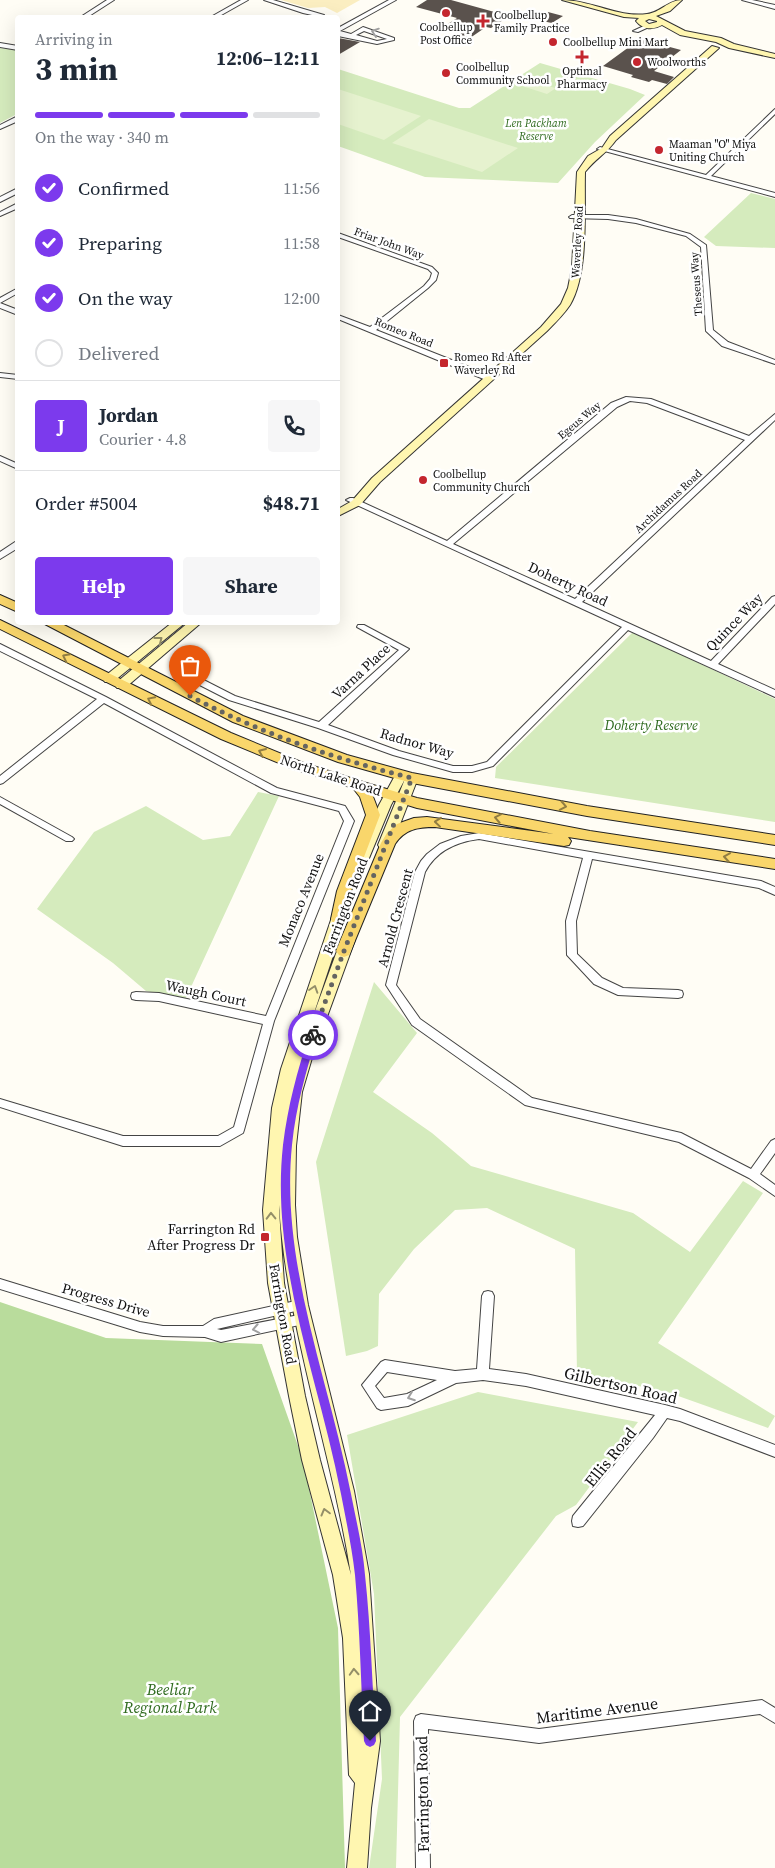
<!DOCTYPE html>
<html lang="en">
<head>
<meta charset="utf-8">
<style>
	body { margin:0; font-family:"Source Serif 4",serif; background:#f6f6f7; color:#1f2937; height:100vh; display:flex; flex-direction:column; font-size:19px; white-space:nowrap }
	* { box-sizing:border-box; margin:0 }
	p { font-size:16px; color:#747a83 }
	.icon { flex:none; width:28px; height:28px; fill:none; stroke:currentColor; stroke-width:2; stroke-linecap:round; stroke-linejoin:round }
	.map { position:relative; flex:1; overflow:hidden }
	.sheet { position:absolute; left:15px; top:15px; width:325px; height:610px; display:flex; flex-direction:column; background:#fff; border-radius:5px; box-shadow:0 5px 20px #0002 }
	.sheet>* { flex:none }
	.pin { position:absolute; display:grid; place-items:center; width:42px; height:42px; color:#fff; margin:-51px -21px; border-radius:50% 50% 50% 0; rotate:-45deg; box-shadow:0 0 5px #0007 }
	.pin .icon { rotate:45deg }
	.courier { position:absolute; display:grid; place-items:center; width:50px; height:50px; margin:-25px; border:4px solid #7c3aed; border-radius:50%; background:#fff; color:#222; box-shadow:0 1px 6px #0007 }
	.headline em { font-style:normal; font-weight:700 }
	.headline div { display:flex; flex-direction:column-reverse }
	.headline { display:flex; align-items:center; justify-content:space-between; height:85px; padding:0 20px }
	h1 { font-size:32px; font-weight:700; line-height:38px }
	.bar { display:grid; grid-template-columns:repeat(4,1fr); gap:8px 5px; align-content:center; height:60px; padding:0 20px }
	.bar i { height:6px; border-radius:4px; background:#e0e1e3 }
	.bar .active { background:#7c3aed }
	.bar p { grid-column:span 4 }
	.line { display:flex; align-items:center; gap:12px; padding:0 20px; border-top:1px solid #e0e1e3 }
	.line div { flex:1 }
	.round { display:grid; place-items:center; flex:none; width:52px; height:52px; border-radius:5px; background:#f6f6f7 }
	ol { padding:0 20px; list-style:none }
	li { display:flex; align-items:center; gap:15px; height:55px }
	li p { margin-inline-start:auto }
	li .icon { padding:5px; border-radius:50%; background:#7c3aed; color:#fff; stroke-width:4 }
	li:last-child { color:#747a83 }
	li i { width:28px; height:28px; border:2px solid #e0e1e3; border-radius:50% }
	.primary-button { display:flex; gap:10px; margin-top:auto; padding:10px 20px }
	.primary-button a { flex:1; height:58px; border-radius:5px; background:#7c3aed; color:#fff; font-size:20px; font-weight:700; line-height:58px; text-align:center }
	.primary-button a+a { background:#f6f6f7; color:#1f2937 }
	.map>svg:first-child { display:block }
	.green { fill:#d5ebbd }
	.forest { fill:#b9dc9c }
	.sand { fill:#fbeec1 }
	.pitch { fill:#e6f2cf }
	.building { fill:#5a524d }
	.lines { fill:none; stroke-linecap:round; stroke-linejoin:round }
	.street-casing { stroke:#444; stroke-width:2 }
	.secondary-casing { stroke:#333; stroke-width:2 }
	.primary-casing { stroke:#222; stroke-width:2 }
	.street { fill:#fff; fill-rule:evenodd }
	.secondary { fill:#fff6b0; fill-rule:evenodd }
	.primary { fill:#f9d66b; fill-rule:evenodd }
	.oneway { stroke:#a0a0a0 }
	.oneway2 { stroke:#948f68 }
	.oneway3 { stroke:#917d42 }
	.route { fill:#7c3aed }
	.done { stroke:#646461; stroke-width:5; stroke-dasharray:0 9 }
	.poi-dot { fill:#c4262e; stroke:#fff; stroke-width:2 }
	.labels { text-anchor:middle; stroke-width:5; stroke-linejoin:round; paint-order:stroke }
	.far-poi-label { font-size:11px; fill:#111; stroke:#fff; text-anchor:start }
	.far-park-label { font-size:11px; font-style:italic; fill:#2f6b1f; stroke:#fff }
	.far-street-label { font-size:11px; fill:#111; stroke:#fff }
	.street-label { font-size:14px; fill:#111; stroke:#fff }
	.park-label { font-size:14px; font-style:italic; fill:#2f6b1f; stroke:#fff }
	.poi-label { font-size:14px; fill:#111; stroke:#fff; text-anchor:end }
	.near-street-label { font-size:16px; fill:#111; stroke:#fff }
	.near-park-label { font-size:16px; font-style:italic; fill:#2f6b1f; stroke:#fff }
</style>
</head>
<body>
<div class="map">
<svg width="775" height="1868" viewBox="0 0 775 1868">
	<rect width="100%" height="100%" fill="#fffdf5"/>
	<g class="green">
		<polygon points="0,48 18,50 17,114 0,123"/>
		<polygon points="540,63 630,89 645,95 595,142 558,183 425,177 338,146 338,69 459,108 470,108"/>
		<polygon points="751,193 775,199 775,248 716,246 704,237"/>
		<polygon points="633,632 775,699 775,822 495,778 496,767"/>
		<polygon points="258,792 279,796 185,1000 146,991 113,963 37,909 94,832 146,806 203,840 230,836"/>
		<polygon points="374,982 417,1033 373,1092 432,1133 471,1166 633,1213 690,1252 743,1181 763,1193 658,1343 775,1416 768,1428 667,1392 577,1373 575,1249 487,1208 455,1210 414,1249 379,1294 378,1346 367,1351 346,1356 316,1162"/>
		<polygon points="478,1392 638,1422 576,1505 556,1516 400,1717 396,1868 369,1868 382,1779 374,1594 347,1435"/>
	</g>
	<polygon class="forest" points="0,1302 106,1338 262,1344 303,1460 338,1628 345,1868 0,1868"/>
	<polygon class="sand" points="281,0 360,0 337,13 325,7 308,8"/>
	<g class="pitch">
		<polygon points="528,80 555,88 556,88 547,94 519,85"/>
		<polygon points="338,89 421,116 384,140 338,124"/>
		<polygon points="429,119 518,148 482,172 392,143"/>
	</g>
	<g class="building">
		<polygon points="427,0 451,0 509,16 491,28 486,27 470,38 440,29 457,18 416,7"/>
		<polygon points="548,12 563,16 552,23 537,20"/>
		<polygon points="338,38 360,42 338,55"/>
		<polygon points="640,39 681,50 654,71 674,77 667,84 652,80 649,82 631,77 633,75 603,66"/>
	</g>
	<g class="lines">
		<g class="street-casing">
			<g id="street">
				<polygon points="107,0 114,0 86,18 79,18"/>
				<polygon points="241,0 248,0 216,18 209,18"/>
				<polygon points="264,0 273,0 324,15 321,17 303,13"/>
				<path d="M389,0h7l-56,31 11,3 12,-7 31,11v2l-17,4 -39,-8v-8zM364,31l23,8 -10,2 -21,-6z"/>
				<polygon points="742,0 752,0 775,5 775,9"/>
				<polygon points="646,25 651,26 638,32 633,31"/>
				<polygon points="0,43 18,46 18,50 0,47"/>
				<polygon points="775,109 775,114 711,176 775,193 775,197 597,149 600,147 706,175"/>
				<polygon points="18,116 18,121 0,129 0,125"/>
				<polygon points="18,188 18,193 0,202 0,197"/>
				<polygon points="18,203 18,208 0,216 0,212"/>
				<polygon points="572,215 608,215 636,219 690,234 706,245 713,330 728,342 775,360 775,364 722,346 706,331 701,247 686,236 636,223 608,219 570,218 569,217"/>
				<polygon points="338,233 432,267 438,273 436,280 428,288 376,330 492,376 492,380 486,380 338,319 338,315 370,327 424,286 430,279 432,273 428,269 338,237"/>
				<polygon points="18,288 18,293 0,303 18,310 18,315 0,308 0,298"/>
				<polygon points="0,373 18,375 18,379 0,377"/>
				<path d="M626,397l25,2 98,37 26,-22v6l-193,182 129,59 61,-64 3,-1v8l-57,60 57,26v7l-147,-67 -135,136 -21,6h-19l-60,-17 -75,-27 -89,-28 -47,-24 -1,-2 1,-2h6l47,24 84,26 80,-72 -42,-23 1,-2h6l45,24 -81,76 71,26 54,15h19l15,-4 135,-135 -276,-127 4,-2h3l94,43 164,-138zM630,401l17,2 98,37 -170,159 -122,-55 164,-137z"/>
				<polygon points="0,456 18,464 18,469 0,461"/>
				<polygon points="15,542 18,542 18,548 0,559 0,552"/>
				<polygon points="0,644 106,697 277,788 345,806 354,821 274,1021 244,1130 243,1133 220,1146 123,1146 0,1107 0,1099 123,1136 218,1136 234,1127 263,1024 159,1001 136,1000 132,999 131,996 132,993 136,992 159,993 266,1016 344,821 339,811 271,793 104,703 3,783 0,784 0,776 97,699 0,651"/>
				<polygon points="0,797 72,837 74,839 72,841 66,841 0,804"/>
				<path d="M479,833l282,48 14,6v8l-16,-7 -167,-29 -16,62 1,33 25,24 21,10 55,2 4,1 1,3 -1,3 -4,1 -60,-3 -24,-11 -27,-29 -1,-34 17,-63 -104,-19c-23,3 -43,12 -54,33l-29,113 24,34 112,79 149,35 70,36 20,-28 4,-2v14l-15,21 15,11v11l-26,-18 -70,-36 -154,-37 -113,-80 -26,-40 29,-113 6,-11 6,-7 13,-10 21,-8z"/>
				<polygon points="0,1279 140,1322 163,1326 203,1326 214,1319 300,1300 304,1301 306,1305 304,1309 300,1310 217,1329 221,1330 304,1314 308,1315 310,1319 308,1323 304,1324 221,1342 205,1337 163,1336 140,1332 0,1289"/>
				<path d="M488,1291l4,1 2,4 -5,73 37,5 139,31 15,4 95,36v12l-95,-36 -13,-3 -14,20 -70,88 -5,1 -5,-1 -1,-5 1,-5 82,-101 -129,-29 -43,-6 -27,3 -48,23 -27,4 -4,-2 -15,-23 19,-23 4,-2 70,11 22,-2 5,-73 2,-4zM387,1372l50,8 -30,14 -23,4 -9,-12z"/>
				<polygon points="762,1700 775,1708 775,1723 760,1714 539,1743 428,1729 430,1868 416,1868 414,1721 416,1716 421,1714 539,1729"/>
			</g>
		</g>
		<g class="secondary-casing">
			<g id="secondary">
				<path d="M562,0c29,0 56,18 85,14 13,-1 21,-14 35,-14l-12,11 -14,5 29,15 36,7 13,6 41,10v4l-46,-10 -13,-6 -36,-7 -18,-10c-9,5 -19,5 -26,-4l3,-3 -15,-1zM649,19l8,2v1l-8,2 -4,-3z"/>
				<path d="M712,46l7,2 -103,92c-9,13 -21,19 -31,32 -1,38 4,101 -15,133 -6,9 -15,18 -23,26l-167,151 -20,23 -22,11v-7l14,-8 20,-23 169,-151 20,-23 7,-16 4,-20 5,-96 11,-16 14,-8 8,-12z"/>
				<polygon points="173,622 186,622 113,682 105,682 103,679 105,676"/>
				<polygon points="189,622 202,622 125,688 117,688 115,685 117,682"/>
				<polygon points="401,771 405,772 407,776 412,774 416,775 418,778 392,845 390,848 380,848 378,845 405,779 391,805 367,863 357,863 355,860 379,805 397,772"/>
				<path d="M342,903l5,1 2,4 -38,114 30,-82 2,-4 5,-1 5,1 2,4 -43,118 -10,34 -6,54 -1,59 2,32 11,68 46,186 15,83 11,167 -9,67 -4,60h-20l8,-85 -6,-8 -6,-137 -10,-63 -31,-115 -13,-64 -21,-113 -5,-73 9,-102 9,-39 54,-161 2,-4zM279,1205c8,125 53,246 72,370l-31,-115 -15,-64 -21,-113 -5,-73z"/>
			</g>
		</g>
		<g class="primary-casing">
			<g id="primary">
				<polygon points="0,595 18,603 18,612 0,604"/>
				<path d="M0,620l231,113 70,29 62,20 54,16 173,33 185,28v10l-207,-32 3,4 -2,4 -5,1 -129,-19c-17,0 -30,2 -40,17l-46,111 -5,2 -5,-2 -3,-4 45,-108 6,-10 10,-9 17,-6 13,-1 127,17 -137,-26 -45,-14 8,21 -29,76 -6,28 -2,4 -5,2 -5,-2 -2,-4 6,-28 29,-76 -6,-18 -7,-9 -62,-20 -70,-29 -221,-110z"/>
				<polygon points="41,622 58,622 243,716 347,755 412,773 587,806 775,835 775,845 587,816 412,783 338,762 233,722"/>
			</g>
		</g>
		<use href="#street" class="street"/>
		<use href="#secondary" class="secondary"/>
		<use href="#primary" class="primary"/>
	</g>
	<defs><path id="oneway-chevron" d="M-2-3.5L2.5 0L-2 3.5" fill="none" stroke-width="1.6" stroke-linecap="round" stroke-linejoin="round" transform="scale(1.25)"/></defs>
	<g class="oneway">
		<use href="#oneway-chevron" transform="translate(375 32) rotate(-161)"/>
		<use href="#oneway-chevron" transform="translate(256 1329) rotate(169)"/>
		<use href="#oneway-chevron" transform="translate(411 1397) rotate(160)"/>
	</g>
	<g class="oneway2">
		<use href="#oneway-chevron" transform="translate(159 640) rotate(-38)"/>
		<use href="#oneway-chevron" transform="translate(314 989) rotate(-72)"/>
		<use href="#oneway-chevron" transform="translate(271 1216) rotate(-91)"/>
		<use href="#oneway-chevron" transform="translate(325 1512) rotate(-105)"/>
		<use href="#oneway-chevron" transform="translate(354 1672) rotate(-93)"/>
	</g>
	<g class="oneway3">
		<use href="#oneway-chevron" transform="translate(66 657) rotate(-153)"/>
		<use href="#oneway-chevron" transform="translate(151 700) rotate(-154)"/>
		<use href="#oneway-chevron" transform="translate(262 752) rotate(-157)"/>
		<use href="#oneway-chevron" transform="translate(563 806) rotate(11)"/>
		<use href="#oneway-chevron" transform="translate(498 818) rotate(-169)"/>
		<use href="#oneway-chevron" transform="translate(438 822) rotate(-174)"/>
		<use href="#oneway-chevron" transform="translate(727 857) rotate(-171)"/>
	</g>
	<path class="route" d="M313,1031l4,4c-11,37 -21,71 -25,110 -12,119 37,234 59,349 5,26 12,54 14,81 6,55 7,111 11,166l-2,4 -4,2 -4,-2 -2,-4c-3,-55 -4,-111 -9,-166 -3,-27 -9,-55 -14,-81 -22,-115 -71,-230 -58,-349 5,-40 14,-73 26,-110z"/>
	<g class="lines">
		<path class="done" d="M190,696c70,37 145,63 222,82l-68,173 -31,84"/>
	</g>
	<g class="poi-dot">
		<circle cx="446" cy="13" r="5"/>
		<path d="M480.5 13.5h5v5h5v5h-5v5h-5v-5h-5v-5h5z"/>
		<circle cx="553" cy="42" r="5"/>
		<path d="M579.5 49.5h5v5h5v5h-5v5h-5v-5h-5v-5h5z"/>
		<circle cx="637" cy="62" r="5"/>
		<circle cx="446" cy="73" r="5"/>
		<circle cx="659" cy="150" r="5"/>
		<rect x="439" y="358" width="10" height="10" rx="2.5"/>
		<circle cx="423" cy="480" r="5"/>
		<rect x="260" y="1232" width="10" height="10" rx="2.5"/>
	</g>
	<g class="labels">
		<g class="far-poi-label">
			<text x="494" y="19">Coolbellup<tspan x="494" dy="13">Family Practice</tspan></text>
			<text x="446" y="31" text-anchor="middle">Coolbellup<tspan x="446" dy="13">Post Office</tspan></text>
			<text x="563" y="46">Coolbellup Mini Mart</text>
			<text x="647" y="66">Woolworths</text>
			<text x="456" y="71">Coolbellup<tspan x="456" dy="13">Community School</tspan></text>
			<text x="582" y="75" text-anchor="middle">Optimal<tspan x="582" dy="13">Pharmacy</tspan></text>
			<text x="669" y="148">Maaman "O" Miya<tspan x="669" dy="13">Uniting Church</tspan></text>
			<text x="454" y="361">Romeo Rd After<tspan x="454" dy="13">Waverley Rd</tspan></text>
			<text x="433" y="478">Coolbellup<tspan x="433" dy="13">Community Church</tspan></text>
		</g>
		<g class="far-park-label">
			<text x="536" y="127">Len Packham<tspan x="536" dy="13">Reserve</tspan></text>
		</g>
		<g class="far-street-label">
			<text transform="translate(577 242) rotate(-87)" y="4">Waverley Road</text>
			<text transform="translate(389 243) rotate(20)" y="4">Friar John Way</text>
			<text transform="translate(696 284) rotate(-94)" y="4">Theseus Way</text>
			<text transform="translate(404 332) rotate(22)" y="4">Romeo Road</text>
			<text transform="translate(579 420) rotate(-40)" y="4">Egeus Way</text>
			<text transform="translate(668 501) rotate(-43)" y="4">Archidamus Road</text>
		</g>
		<g class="street-label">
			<text transform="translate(568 584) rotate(25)" y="5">Doherty Road</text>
			<text transform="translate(734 622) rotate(-46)" y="5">Quince Way</text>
			<text transform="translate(361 671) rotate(-43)" y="5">Varna Place</text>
			<text transform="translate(417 743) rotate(16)" y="5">Radnor Way</text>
			<text transform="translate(331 775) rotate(18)" y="5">North Lake Road</text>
			<text transform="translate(301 900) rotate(-68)" y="5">Monaco Avenue</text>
			<text transform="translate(345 906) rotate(-69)" y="5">Farrington Road</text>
			<text transform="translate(395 918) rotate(-75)" y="5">Arnold Crescent</text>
			<text transform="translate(206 993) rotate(12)" y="5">Waugh Court</text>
			<text transform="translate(106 1300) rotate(16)" y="5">Progress Drive</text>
			<text transform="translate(283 1314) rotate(80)" y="5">Farrington Road</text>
		</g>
		<g class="park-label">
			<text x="651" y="730">Doherty Reserve</text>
		</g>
		<g class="poi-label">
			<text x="255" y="1234">Farrington Rd<tspan x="255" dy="16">After Progress Dr</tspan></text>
		</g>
		<g class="near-street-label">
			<text transform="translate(621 1385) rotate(13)" y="6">Gilbertson Road</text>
			<text transform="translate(610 1457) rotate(-51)" y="6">Ellis Road</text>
			<text transform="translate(597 1710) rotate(-7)" y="6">Maritime Avenue</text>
			<text transform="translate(422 1794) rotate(-91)" y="6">Farrington Road</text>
		</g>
		<g class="near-park-label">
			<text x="170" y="1695">Beeliar<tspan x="170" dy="18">Regional Park</tspan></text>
		</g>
	</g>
</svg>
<div class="pin" style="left:190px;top:696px;background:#ea580c"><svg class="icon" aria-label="bag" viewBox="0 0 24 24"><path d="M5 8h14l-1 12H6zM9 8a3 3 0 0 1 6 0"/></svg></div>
<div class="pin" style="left:370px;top:1741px;background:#1f2937"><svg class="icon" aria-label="home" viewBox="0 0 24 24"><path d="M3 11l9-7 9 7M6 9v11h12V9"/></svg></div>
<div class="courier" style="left:313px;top:1035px"><svg class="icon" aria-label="bike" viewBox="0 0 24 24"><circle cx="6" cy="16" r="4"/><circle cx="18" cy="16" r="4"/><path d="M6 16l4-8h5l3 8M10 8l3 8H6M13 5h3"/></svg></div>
<section class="sheet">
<div class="headline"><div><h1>3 min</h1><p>Arriving in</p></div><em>12:06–12:11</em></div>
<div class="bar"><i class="active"></i><i class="active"></i><i class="active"></i><i></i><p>On the way · 340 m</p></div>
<ol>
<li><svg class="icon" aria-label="check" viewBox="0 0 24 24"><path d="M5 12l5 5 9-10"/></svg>Confirmed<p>11:56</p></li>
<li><svg class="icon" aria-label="check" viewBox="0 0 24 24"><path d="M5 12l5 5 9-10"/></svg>Preparing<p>11:58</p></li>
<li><svg class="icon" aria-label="check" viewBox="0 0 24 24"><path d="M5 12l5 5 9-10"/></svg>On the way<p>12:00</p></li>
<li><i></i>Delivered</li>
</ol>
<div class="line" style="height:90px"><b class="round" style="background:#7c3aed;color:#fff">J</b><div><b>Jordan</b><p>Courier · 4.8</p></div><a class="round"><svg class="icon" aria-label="phone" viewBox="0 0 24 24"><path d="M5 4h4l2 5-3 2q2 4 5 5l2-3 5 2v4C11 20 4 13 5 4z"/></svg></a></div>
<div class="line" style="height:65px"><div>Order #5004</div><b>$48.71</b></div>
<div class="primary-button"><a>Help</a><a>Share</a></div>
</section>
</div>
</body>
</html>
